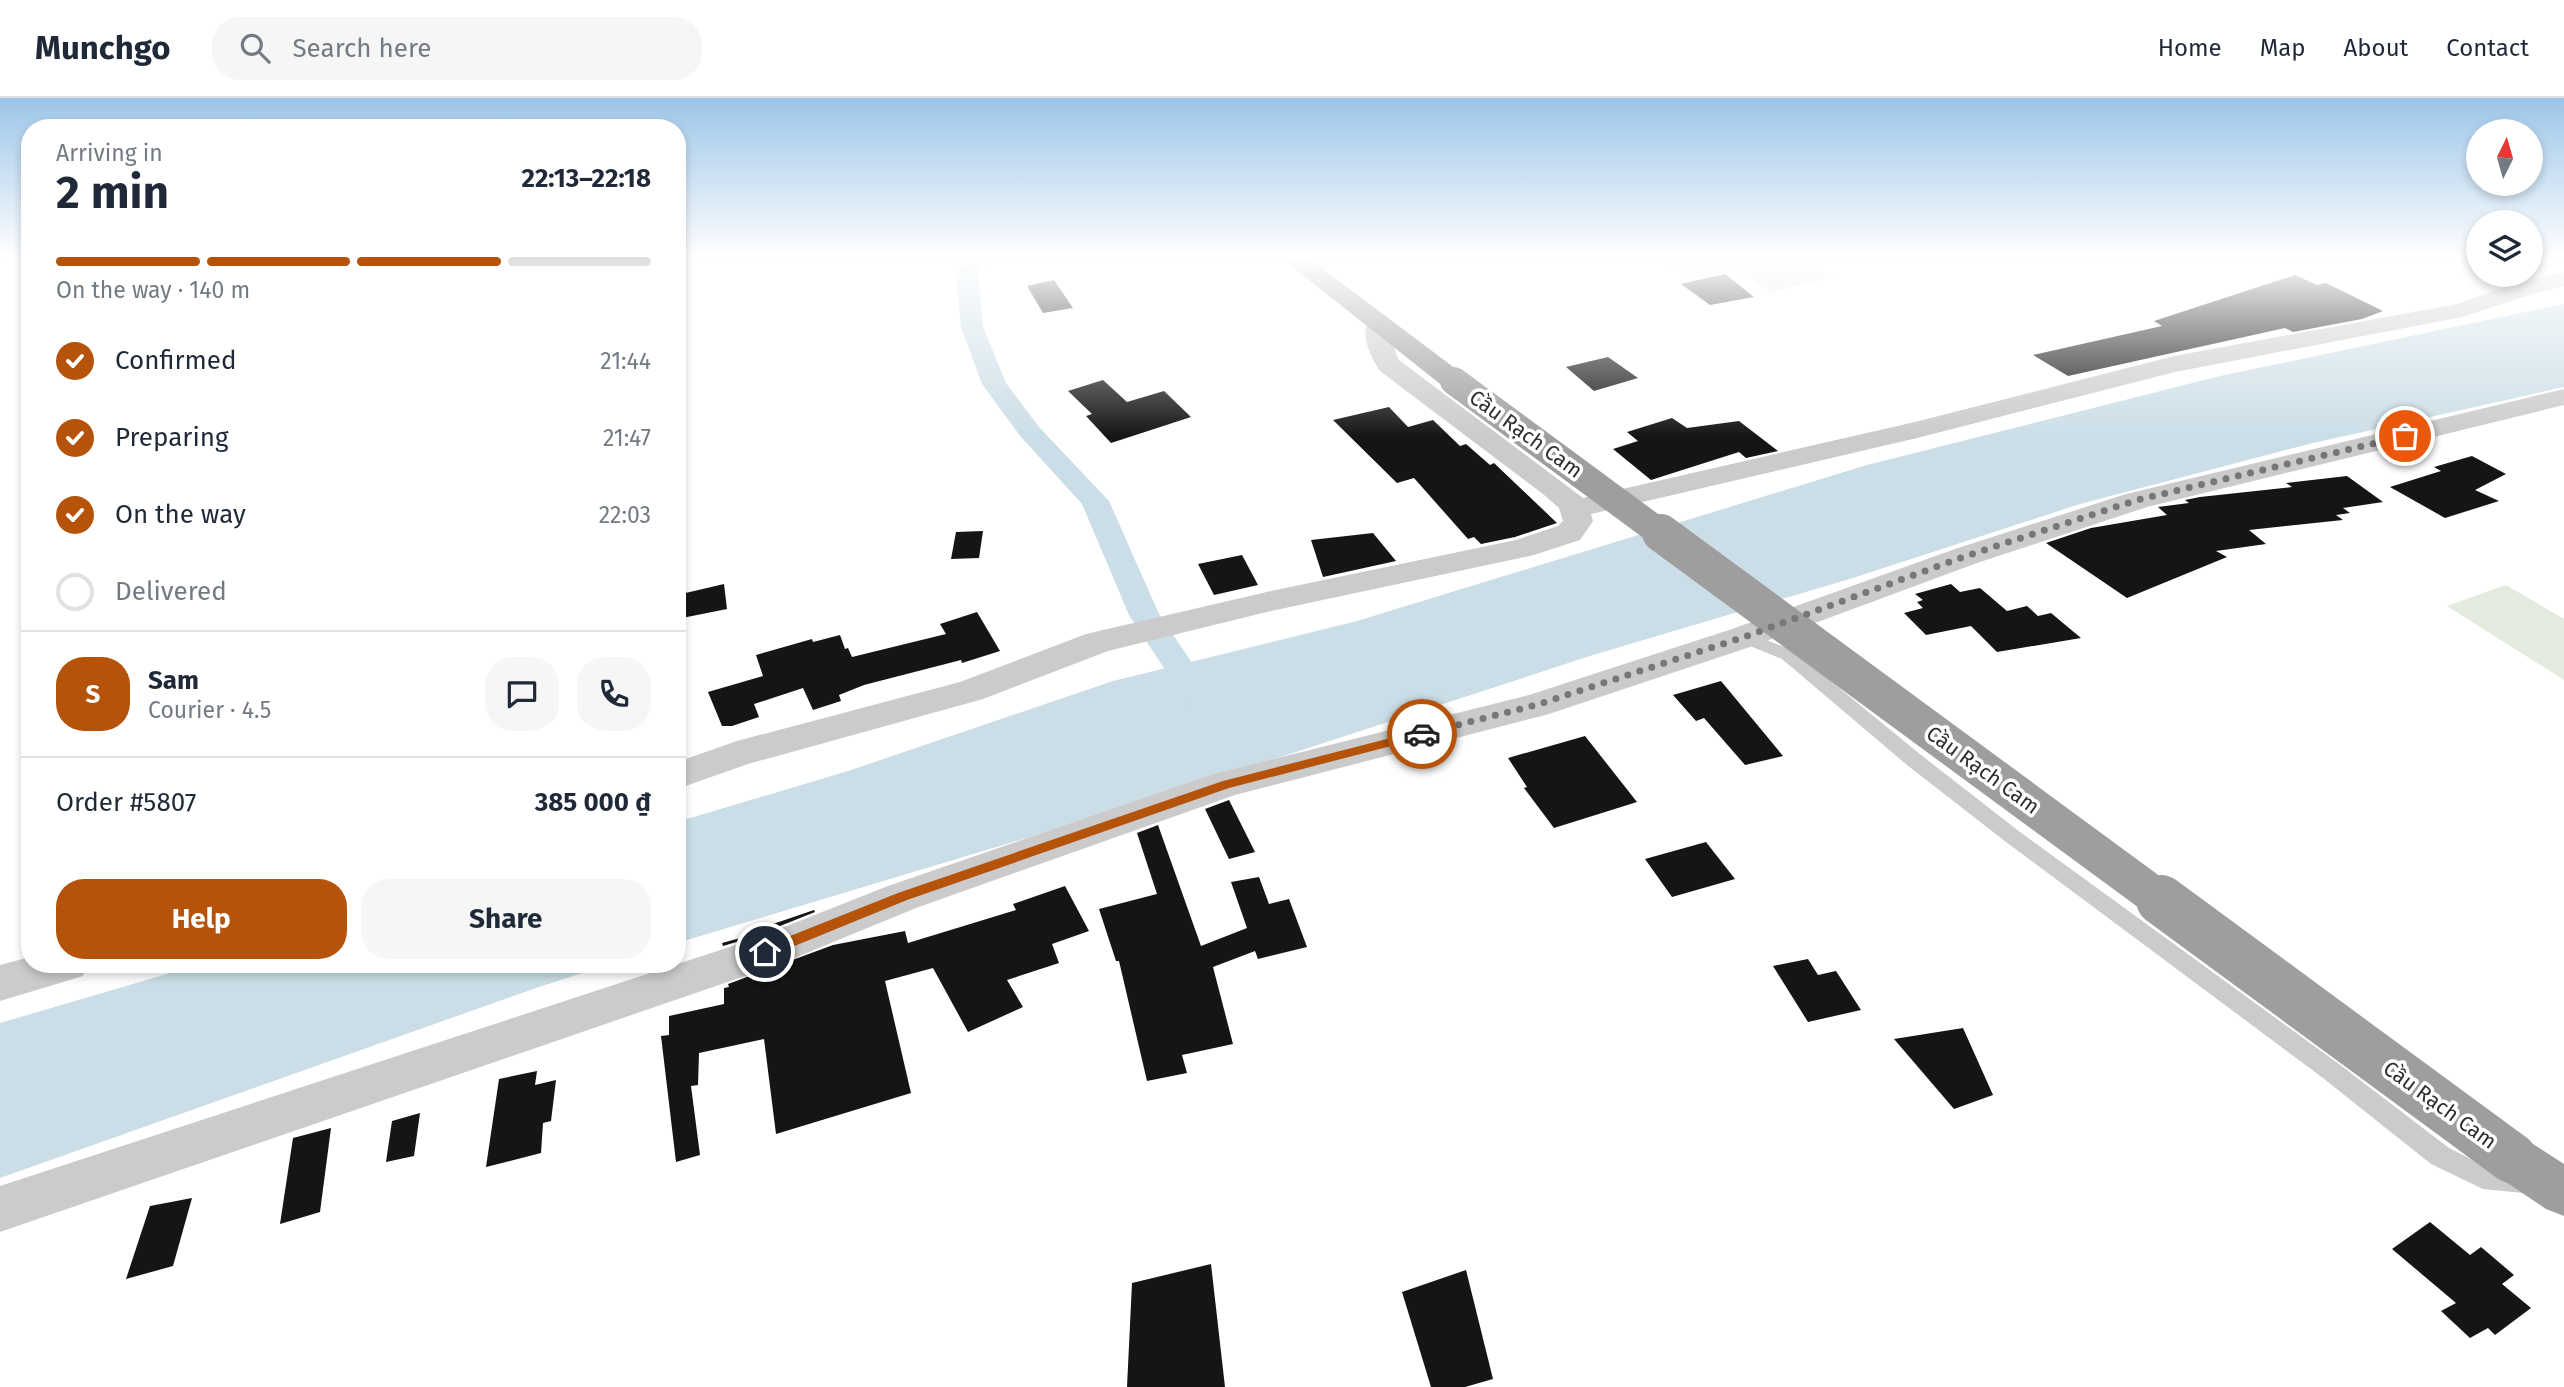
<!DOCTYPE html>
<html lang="en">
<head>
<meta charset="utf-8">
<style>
	body { margin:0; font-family:"Fira Sans",sans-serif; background:#f6f6f7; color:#1f2937; height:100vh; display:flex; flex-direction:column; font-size:26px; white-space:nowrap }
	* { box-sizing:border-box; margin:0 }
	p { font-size:23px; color:#747a83 }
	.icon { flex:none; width:38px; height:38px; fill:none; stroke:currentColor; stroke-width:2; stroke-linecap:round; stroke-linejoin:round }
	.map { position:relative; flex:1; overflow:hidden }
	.panel { position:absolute; left:21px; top:21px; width:665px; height:854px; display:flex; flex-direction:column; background:#fff; border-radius:28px; box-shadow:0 4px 10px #0003 }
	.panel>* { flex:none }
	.needle { width:46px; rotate:5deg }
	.tools { position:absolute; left:2466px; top:21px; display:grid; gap:14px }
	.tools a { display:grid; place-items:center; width:77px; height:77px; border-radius:50%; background:#fff; box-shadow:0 4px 10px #0003; font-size:35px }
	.pin { position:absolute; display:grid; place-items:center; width:60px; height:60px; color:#fff; margin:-30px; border:4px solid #fff; border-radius:50%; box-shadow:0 2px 7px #0007 }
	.courier { position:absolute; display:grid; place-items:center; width:70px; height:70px; margin:-35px; border:5px solid #b45309; border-radius:50%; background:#fff; color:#222; box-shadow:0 2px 9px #0007 }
	.summary em { font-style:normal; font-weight:700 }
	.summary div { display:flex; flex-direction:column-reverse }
	.summary { display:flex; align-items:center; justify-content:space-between; height:119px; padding:0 35px }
	h1 { font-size:46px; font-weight:700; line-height:52px }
	.bar { display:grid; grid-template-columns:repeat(4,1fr); gap:10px 7px; align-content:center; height:84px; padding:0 35px }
	.bar i { height:9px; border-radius:5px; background:#e0e1e3 }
	.bar .active { background:#b45309 }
	.bar p { grid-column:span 4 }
	.line { display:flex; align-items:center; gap:18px; padding:0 35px; border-top:2px solid #e0e1e3 }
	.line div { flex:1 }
	.round { display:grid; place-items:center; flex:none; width:74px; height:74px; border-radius:28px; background:#f6f6f7 }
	ol { padding:0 35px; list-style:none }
	li { display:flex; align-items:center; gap:21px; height:77px }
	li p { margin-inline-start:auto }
	li .icon { padding:7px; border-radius:50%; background:#b45309; color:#fff; stroke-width:4 }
	li:last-child { color:#747a83 }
	li i { width:38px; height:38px; border:4px solid #e0e1e3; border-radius:50% }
	.primary-button { display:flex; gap:14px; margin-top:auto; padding:14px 35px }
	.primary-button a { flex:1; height:80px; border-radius:28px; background:#b45309; color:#fff; font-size:28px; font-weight:700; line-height:80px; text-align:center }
	.primary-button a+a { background:#f6f6f7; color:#1f2937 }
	header { display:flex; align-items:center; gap:42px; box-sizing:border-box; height:98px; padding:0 35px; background:#fff; border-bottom:2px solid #e0e1e3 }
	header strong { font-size:33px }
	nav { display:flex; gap:38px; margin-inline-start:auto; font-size:24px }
	.search { width:490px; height:63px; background:#f6f6f7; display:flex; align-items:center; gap:18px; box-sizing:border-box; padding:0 24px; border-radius:28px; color:#747a83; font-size:26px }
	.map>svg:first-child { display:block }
	.green { fill:#e4eadd }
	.water { fill:#cbdee7 }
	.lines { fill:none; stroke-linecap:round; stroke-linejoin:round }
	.canal { fill:#cbdee7; fill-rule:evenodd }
	.building { fill:#151515 }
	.service { fill:#cbcbcb; fill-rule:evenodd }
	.minor { fill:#cbcbcb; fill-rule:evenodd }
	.trunk { fill:#9e9e9e; fill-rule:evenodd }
	.trunk-bridge-far2 { stroke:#9e9e9e; stroke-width:28 }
	.trunk-bridge-far1 { stroke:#9e9e9e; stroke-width:38 }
	.trunk-bridge { stroke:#9e9e9e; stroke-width:50 }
	.route { fill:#b45309 }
	.done { stroke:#777; stroke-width:7; stroke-dasharray:0 12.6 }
	.labels { text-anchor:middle; stroke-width:7; stroke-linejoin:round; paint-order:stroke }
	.street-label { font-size:21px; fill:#2e2e2e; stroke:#fff }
</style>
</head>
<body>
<header>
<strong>Munchgo</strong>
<div class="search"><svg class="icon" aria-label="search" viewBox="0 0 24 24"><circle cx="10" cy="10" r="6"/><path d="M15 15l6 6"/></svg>Search here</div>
<nav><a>Home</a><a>Map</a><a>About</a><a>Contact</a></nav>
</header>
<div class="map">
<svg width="2564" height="1289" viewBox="0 0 2564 1289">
	<rect width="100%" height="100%" fill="#fff"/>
	<g class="green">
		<polygon points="1657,159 1799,159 1833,179 1771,194 1735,171 1691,181"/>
		<polygon points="2506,487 2564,521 2564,582 2447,508"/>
	</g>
	<g class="water">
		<polygon points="2564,206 2564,289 2309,346 2080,406 1853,480 1593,557 1100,718 677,845 677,724 848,673 1113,583 1357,523 1867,367 2220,278"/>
		<polygon points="201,866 610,866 536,890 0,1080 0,925"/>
	</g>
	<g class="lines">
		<polygon class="canal" points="969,159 990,159 978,176 983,229 1006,285 1039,329 1109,403 1159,516 1220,606 1215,614 1204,617 1193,614 1129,517 1082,406 1021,339 982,286 961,229 956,176"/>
	</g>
	<g class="building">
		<polygon points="1725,176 1754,199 1710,207 1681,186"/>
		<polygon points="2295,177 2317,187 2326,185 2383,213 2362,221 2293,234 2285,230 2068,278 2033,257 2162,228 2154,223"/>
		<polygon points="1054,182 1073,210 1043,215 1027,188"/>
		<polygon points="1608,259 1638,280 1594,293 1566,269"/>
		<polygon points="1103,282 1127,304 1164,293 1191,319 1111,345 1086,318 1092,316 1068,293"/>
		<polygon points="1389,309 1408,329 1433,322 1460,348 1466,346 1490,367 1494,365 1557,425 1515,439 1481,446 1474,439 1468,441 1414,380 1397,385 1333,322"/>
		<polygon points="1672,320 1687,330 1739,323 1778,353 1746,360 1739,354 1651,382 1613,351 1638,343 1627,334"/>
		<polygon points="2472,358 2506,376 2475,392 2499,403 2445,420 2390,389 2441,373 2434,369"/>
		<polygon points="2347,378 2383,404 2343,410 2350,415 2336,417 2343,422 2249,432 2266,446 2216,453 2227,459 2127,500 2046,445 2091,430 2167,417 2158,409 2189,405 2185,402 2200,399 2292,389 2286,385"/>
		<polygon points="983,433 979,460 951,461 956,434"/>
		<polygon points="1373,435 1396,463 1323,479 1311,442"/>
		<polygon points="1242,457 1258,487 1214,497 1198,466"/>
		<polygon points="724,486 727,511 677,521 677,497"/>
		<polygon points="1951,486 1960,494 1980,490 2007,513 2027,508 2038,518 2051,515 2081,540 1997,554 1971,528 1926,537 1904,515 1923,510 1917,504 1923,502 1915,496"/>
		<polygon points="977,514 1000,553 962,565 961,562 864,587 839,597 841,603 813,612 803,590 754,606 759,619 732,628 722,628 708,594 763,578 756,557 812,541 813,544 840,537 845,551 848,550 852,559 946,536 940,526"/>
		<polygon points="1721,583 1783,658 1745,667 1704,620 1696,623 1673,597"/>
		<polygon points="1585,638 1637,704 1554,730 1524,690 1527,689 1508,660"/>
		<polygon points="1229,702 1255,754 1229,761 1205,711"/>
		<polygon points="1158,727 1201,848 1247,830 1231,784 1259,779 1269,806 1289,801 1307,849 1258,861 1255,853 1213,869 1233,946 1182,957 1187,975 1147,983 1119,863 1116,863 1099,811 1157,796 1137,735"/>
		<polygon points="1706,744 1735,781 1672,799 1645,761"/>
		<polygon points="1065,788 1089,833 1052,846 1059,865 1007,882 1023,909 968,934 933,870 885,883 911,995 776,1036 764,941 699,955 698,987 691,988 700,1057 676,1064 661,938 669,937 669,918 724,906 724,890 729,889 728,886 833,847 905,833 908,845 1016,812 1013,806"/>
		<polygon points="814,812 815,814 750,840 723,848 722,845 762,834 761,830"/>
		<polygon points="1808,861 1818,877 1836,873 1861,912 1808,924 1773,868"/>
		<polygon points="1963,930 1993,997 1954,1011 1894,941"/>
		<polygon points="537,973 535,987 556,982 551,1023 543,1025 541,1055 486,1069 499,981"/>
		<polygon points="420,1015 414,1058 386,1064 392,1023"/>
		<polygon points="331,1030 320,1114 280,1126 293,1040"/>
		<polygon points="192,1100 173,1168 126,1181 150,1108"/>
		<polygon points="2430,1124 2470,1157 2481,1149 2514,1177 2502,1186 2531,1210 2495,1237 2488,1230 2470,1240 2441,1213 2456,1205 2392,1151"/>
		<polygon points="1211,1166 1225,1289 1127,1289 1132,1185"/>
		<polygon points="1466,1172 1493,1281 1465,1289 1431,1289 1402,1194"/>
	</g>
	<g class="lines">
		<polygon class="service" points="1744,533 1794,553 1921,657 2020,734 2339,966 2449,1050 2485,1068 2532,1075 2536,1083 2532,1091 2523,1095 2483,1091 2431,1066 2323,980 2006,744 1907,667 1782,561 1738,543 1735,539"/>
		<g class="minor">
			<path d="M2564,174v14l-29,7 -73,24 -287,55 -258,66 -326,76 2,7 -13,19 -46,15 -263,56 -163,40 -125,48 -235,65 -71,25v-27l60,-21 223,-59 126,-48 185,-43 245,-51 42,-14 5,-5 -4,-13 -16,-14 -163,-123c-10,-15 -21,-38 -10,-54l9,-3 9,3c8,12 2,27 11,43l184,138 332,-76 259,-66 283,-52 62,-22z"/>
			<polygon points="2564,291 2564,307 2147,409 1977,465 1756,547 1549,616 1235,697 916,810 780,866 0,1134 0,1088 751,842 888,788 1214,676 1529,597 1732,531 1955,451 2126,396"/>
			<polygon points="30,859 30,866 89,866 83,878 0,903 0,867"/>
		</g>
		<g class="trunk">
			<polygon points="1280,159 1307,159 1464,277 1468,283 1464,289 1454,291 1444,289"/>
			<polygon points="2512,1037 2530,1044 2564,1066 2564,1118 2546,1111 2494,1076 2487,1060 2494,1044"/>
		</g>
		<polyline class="trunk-bridge-far2" points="1454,283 1663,437"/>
		<polyline class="trunk-bridge-far1" points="1661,435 2163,804"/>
		<polyline class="trunk-bridge" points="2161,802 2512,1060"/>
	</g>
	<linearGradient id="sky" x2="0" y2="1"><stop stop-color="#9cc5e8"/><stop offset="0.47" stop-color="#fff"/><stop offset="1" stop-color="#fff" stop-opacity="0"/></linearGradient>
	<rect width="2564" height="339" fill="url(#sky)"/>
	<polygon class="route" points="1422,632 1427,636 1426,639 1229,690 907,802 770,858 760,858 758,854 760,850 898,795 1223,683"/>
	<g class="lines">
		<polyline class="done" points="1422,636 1536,607 1744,539 1966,458 2137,402 2405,338"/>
	</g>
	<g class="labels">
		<g class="street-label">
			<text transform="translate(1526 336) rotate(36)" y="7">Cầu Rạch Cam</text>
			<text transform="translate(1983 672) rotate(36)" y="7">Cầu Rạch Cam</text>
			<text transform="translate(2440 1007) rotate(36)" y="7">Cầu Rạch Cam</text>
		</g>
	</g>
</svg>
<div class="tools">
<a><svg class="needle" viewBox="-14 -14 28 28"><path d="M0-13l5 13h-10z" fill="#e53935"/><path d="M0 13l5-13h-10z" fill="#747a83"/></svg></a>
<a><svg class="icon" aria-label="layers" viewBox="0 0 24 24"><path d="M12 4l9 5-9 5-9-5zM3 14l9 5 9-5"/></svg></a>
</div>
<div class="pin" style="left:2405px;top:338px;background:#ea580c"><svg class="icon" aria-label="bag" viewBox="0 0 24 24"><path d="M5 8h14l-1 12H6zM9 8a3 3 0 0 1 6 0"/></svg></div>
<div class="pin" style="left:765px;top:854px;background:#1f2937"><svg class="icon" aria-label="home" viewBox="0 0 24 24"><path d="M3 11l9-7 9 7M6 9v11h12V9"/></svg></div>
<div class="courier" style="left:1422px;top:636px"><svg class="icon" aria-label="car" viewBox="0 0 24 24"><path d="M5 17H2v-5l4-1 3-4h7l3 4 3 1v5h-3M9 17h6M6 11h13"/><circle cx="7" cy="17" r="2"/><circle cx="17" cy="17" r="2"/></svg></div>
<section class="panel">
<div class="summary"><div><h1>2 min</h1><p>Arriving in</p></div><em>22:13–22:18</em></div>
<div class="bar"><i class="active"></i><i class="active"></i><i class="active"></i><i></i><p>On the way · 140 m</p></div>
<ol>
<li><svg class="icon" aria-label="check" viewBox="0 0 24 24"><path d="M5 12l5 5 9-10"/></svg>Confirmed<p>21:44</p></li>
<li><svg class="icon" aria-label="check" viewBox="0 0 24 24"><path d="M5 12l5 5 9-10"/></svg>Preparing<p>21:47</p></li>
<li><svg class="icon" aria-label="check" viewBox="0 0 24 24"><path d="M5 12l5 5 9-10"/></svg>On the way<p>22:03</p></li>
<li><i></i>Delivered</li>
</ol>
<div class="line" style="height:126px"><b class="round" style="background:#b45309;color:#fff">S</b><div><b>Sam</b><p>Courier · 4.5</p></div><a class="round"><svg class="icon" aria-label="chat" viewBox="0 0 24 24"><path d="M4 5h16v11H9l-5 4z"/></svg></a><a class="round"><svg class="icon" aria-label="phone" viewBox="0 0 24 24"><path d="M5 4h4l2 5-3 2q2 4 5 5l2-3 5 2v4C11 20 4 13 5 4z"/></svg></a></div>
<div class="line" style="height:91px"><div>Order #5807</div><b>385 000 ₫</b></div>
<div class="primary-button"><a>Help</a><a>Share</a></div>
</section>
</div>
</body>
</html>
